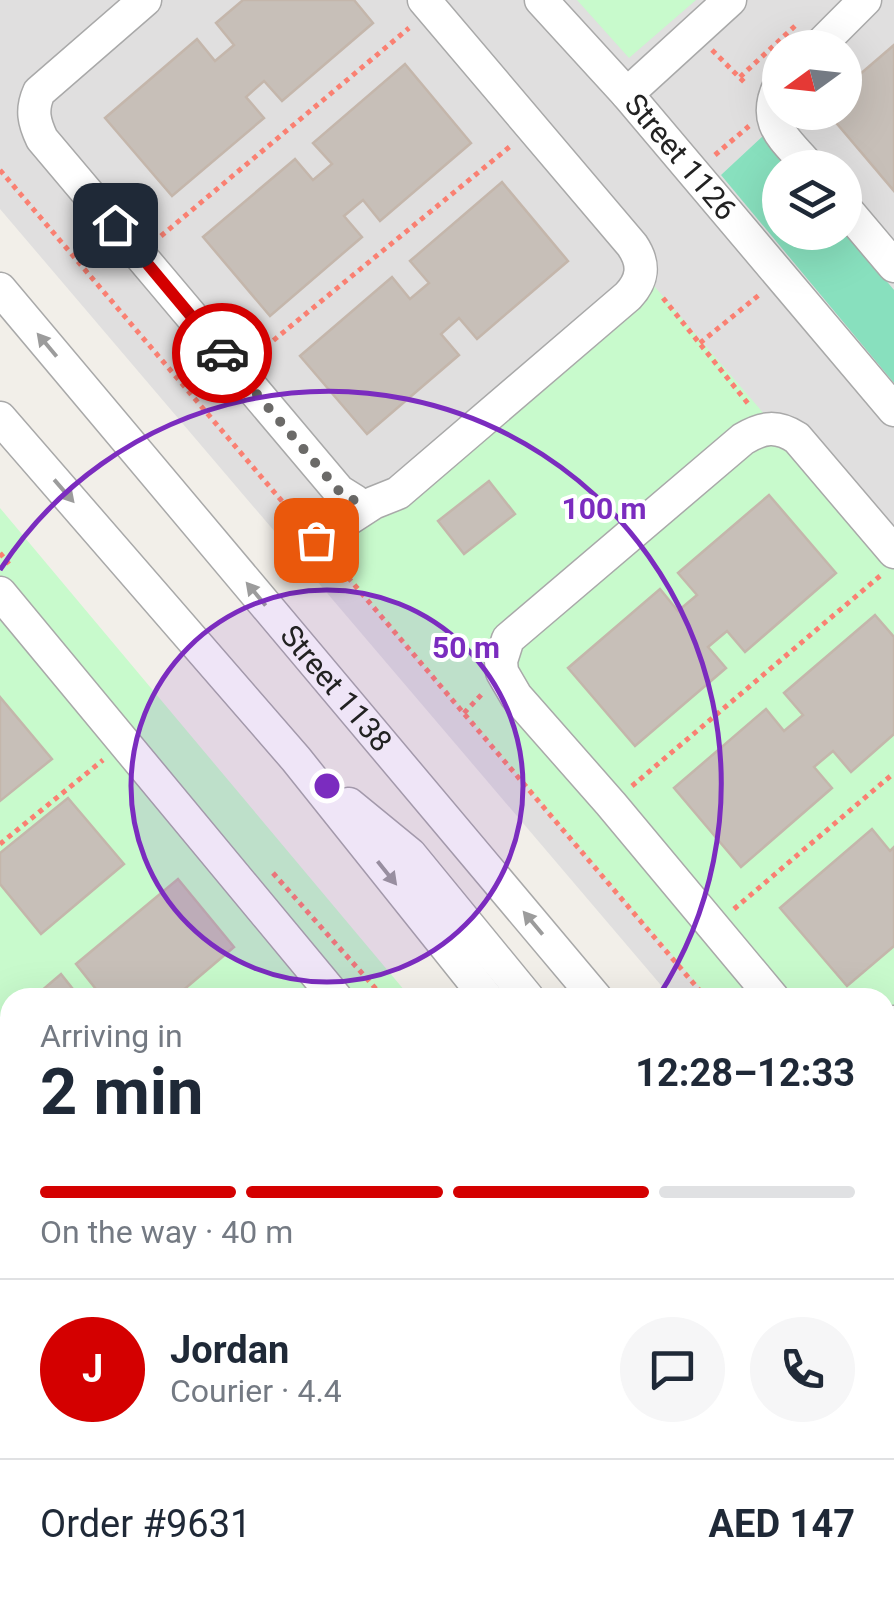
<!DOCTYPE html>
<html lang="en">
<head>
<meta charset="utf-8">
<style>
	body { margin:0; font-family:Roboto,sans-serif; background:#f6f6f7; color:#1f2937; height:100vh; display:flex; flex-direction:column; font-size:38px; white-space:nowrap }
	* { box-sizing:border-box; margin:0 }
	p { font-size:32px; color:#747a83 }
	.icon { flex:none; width:55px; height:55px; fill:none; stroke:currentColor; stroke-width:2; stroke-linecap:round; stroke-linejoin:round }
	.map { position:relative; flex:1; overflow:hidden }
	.panel { position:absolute; left:0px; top:988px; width:895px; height:622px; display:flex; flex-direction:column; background:#fff; border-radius:30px 30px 0 0; box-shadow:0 10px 40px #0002 }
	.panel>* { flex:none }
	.needle { width:65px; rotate:255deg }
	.fabs { position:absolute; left:762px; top:30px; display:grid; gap:20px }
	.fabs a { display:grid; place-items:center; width:100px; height:100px; border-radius:50%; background:#fff; box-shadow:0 10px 40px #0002; font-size:50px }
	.pin { position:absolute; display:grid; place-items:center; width:85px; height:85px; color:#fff; margin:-42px; border-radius:20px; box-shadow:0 5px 15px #0006 }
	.courier { position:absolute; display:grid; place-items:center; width:100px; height:100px; margin:-50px; border:8px solid #d40000; border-radius:50%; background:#fff; color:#222; box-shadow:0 2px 12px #0007 }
	.overview em { font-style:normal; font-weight:700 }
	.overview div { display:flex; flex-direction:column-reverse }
	.overview { display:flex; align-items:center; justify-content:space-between; height:170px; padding:0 40px }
	h1 { font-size:65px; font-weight:700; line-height:75px }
	.bar { display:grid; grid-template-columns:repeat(4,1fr); gap:15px 10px; align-content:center; height:120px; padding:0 40px }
	.bar i { height:12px; border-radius:8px; background:#e0e1e3 }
	.bar .on { background:#d40000 }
	.bar p { grid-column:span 4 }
	.line { display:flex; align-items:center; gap:25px; padding:0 40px; border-top:2px solid #e0e1e3 }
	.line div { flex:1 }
	.round { display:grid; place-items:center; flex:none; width:105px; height:105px; border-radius:52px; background:#f6f6f7 }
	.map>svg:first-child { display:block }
	.residential { fill:#e0dfdf; fill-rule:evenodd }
	.park { fill:#c8facc }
	.pitch { fill:#88e0be }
	.building { fill:#c7bfb8; stroke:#c4b6ab; stroke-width:2.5 }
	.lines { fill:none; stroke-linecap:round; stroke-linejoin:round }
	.minor-casing { stroke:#a9a9a9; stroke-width:35 }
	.path { stroke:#fa8072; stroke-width:5; stroke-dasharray:5 5; stroke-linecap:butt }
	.minor { stroke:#fff; stroke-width:32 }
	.oneway { fill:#9c9c9c }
	.done { stroke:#6b6a68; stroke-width:10; stroke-dasharray:0 18 }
	.route { stroke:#d40000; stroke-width:12 }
	.ring { fill:none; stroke:#7b2cbf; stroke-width:5 }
	.labels { text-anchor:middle; stroke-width:8; stroke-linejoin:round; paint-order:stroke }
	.street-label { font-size:30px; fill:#222; stroke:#fff }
	.centre { fill:#7b2cbf; stroke:#fff; stroke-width:5 }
	.ring-label { font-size:30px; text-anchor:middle; font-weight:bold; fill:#7b2cbf; stroke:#fff; stroke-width:8; stroke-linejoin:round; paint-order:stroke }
</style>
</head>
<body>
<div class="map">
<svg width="894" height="1609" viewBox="0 0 894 1609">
	<rect width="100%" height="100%" fill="#f2efe9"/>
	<path class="residential" d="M0,0h894v1259l-9,-11v-250l-214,-1 -671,-788zM780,48h65v64h-65zM780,168h65v64h-65z"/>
	<g class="park">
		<polygon points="577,0 696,0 629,58"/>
		<polygon points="642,272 894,565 894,1215 885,1204 885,998 708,997 316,540"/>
		<polygon points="0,508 410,997 10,998 10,1600 404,1600 394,1609 0,1609"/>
	</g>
	<polygon class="pitch" points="764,135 792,167 780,168 780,232 845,231 894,290 894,383 721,175"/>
	<g class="building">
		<polygon points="243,0 354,0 373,23 282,101 264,81 246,97 264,118 172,196 105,118 197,39 215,61 234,45 216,23"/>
		<polygon points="894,45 894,191 827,112 845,112 845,87"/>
		<polygon points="405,64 471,143 380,221 363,200 344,216 362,237 270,316 203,237 295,159 313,180 332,164 313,143"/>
		<polygon points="502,182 568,261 477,339 459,318 441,334 459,355 367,434 300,356 392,277 410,299 429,283 410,261"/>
		<polygon points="489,481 515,514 464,554 438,521"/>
		<polygon points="769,495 836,573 745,652 727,631 708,647 726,668 635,746 568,668 660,589 678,611 697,595 678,573"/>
		<polygon points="875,615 894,637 894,734 851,772 833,751 814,767 832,788 741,867 674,788 766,709 784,731 803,715 784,693"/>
		<polygon points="0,697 52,759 0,801"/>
		<polygon points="68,798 124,864 41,934 0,884 0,853"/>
		<polygon points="872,829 890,851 894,847 894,946 847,986 780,908"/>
		<polygon points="178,879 234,947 174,998 103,998 76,964"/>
		<polygon points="61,974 80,998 33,998"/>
		<polygon points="10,1017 10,1121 0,1109 0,1025"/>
	</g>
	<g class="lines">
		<g class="minor-casing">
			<g id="minor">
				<path d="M145,0l-106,92c-8,18 -5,30 3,47l297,352 16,10 -39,39 57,-37 25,-10 230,-197c15,-16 17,-32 4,-51l-208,-245"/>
				<path id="s1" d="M541,0l86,94 267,316"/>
				<polyline points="817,48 865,0"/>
				<path d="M780,84c-20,40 5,54 30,84"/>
				<polyline points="627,94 730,0"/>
				<polyline points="845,208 894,266"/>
				<path id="s2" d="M0,289l596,709"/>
				<polyline points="0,418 296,759 487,998"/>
				<polyline points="0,593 336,998"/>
				<polyline points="349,804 410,854 528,998"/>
				<path d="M773,998l-162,-194 -95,-108 -14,-24 -1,-11 7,-22 235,-200c20,-12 34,-14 54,-1l97,114"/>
				<polyline points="885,1030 894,1022"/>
				<polyline points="885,1148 894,1140"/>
				<polyline points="0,1198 10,1210"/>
				<polyline points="885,1228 894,1220"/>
				<polyline points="885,1345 894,1356"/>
				<polyline points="885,1394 894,1404"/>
				<polyline points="885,1483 894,1494"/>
				<polyline points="657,1600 665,1609"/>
				<polyline points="415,1609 425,1600"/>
			</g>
		</g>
		<g class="path">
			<polyline points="712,50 747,85"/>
			<polyline points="740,77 796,25"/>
			<polyline points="715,155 749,126"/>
			<polyline points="0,170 298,520"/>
			<polyline points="161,236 409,28"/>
			<polyline points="663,298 750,406"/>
			<polyline points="700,343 759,295"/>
			<polyline points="258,353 513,144"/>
			<polyline points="0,553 9,564"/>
			<polyline points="335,562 706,998"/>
			<polyline points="464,713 482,694"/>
			<polyline points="632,786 880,576"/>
			<polyline points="0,844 103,760"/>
			<polyline points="273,873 384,998"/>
			<polyline points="734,909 894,773"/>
			<polyline points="885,1078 894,1079"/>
			<polyline points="885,1575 894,1586"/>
		</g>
		<use href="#minor" class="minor"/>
	</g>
	<defs><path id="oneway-solid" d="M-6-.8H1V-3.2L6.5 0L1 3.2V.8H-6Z" transform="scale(2.5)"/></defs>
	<g class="oneway">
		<use href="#oneway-solid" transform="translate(47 345) rotate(-130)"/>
		<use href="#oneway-solid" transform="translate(64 491) rotate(49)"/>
		<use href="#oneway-solid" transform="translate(256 594) rotate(-130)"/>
		<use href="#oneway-solid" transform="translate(387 873) rotate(51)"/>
		<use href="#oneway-solid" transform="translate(533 923) rotate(-130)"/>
	</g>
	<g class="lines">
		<polyline class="done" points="222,353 339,491 355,501 316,540"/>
		<polyline class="route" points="115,225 222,353"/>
	</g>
	<circle cx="327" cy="786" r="196" fill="#7b2cbf" fill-opacity=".12"/>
	<g class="ring">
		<circle cx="327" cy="786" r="196"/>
		<path d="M0 570A392 392 0 0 1 658 997"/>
	</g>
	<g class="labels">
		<g class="street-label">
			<text dy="10" stroke="none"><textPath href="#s1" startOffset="210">Street 1126</textPath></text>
			<text dy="10" stroke="none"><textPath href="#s2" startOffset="522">Street 1138</textPath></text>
		</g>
	</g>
	<circle cx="327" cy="786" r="15" class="centre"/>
	<g class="ring-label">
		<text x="604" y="519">100 m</text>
		<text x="466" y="658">50 m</text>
	</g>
</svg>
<div class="fabs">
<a><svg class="needle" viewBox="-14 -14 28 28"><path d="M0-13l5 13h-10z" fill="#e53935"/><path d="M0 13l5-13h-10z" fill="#747a83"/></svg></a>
<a><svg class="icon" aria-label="layers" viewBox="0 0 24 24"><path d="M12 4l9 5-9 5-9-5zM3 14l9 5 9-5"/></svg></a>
</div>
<div class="pin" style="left:316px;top:540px;background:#ea580c"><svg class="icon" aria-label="bag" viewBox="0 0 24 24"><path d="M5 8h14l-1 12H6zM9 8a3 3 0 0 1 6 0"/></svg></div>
<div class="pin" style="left:115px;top:225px;background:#1f2937"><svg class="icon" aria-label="home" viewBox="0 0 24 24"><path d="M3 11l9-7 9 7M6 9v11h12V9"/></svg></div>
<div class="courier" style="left:222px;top:353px"><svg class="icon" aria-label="car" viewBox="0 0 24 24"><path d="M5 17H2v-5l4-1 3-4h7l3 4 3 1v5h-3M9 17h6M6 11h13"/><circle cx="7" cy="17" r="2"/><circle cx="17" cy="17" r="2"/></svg></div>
<section class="panel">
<div class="overview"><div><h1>2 min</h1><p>Arriving in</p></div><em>12:28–12:33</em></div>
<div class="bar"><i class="on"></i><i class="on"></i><i class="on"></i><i></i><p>On the way · 40 m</p></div>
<div class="line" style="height:180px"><b class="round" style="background:#d40000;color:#fff">J</b><div><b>Jordan</b><p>Courier · 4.4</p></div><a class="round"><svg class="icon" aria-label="chat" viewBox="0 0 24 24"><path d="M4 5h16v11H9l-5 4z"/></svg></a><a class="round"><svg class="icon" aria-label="phone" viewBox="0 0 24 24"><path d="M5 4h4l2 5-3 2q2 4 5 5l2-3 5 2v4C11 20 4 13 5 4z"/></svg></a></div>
<div class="line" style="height:130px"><div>Order #9631</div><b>AED 147</b></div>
</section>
</div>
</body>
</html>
